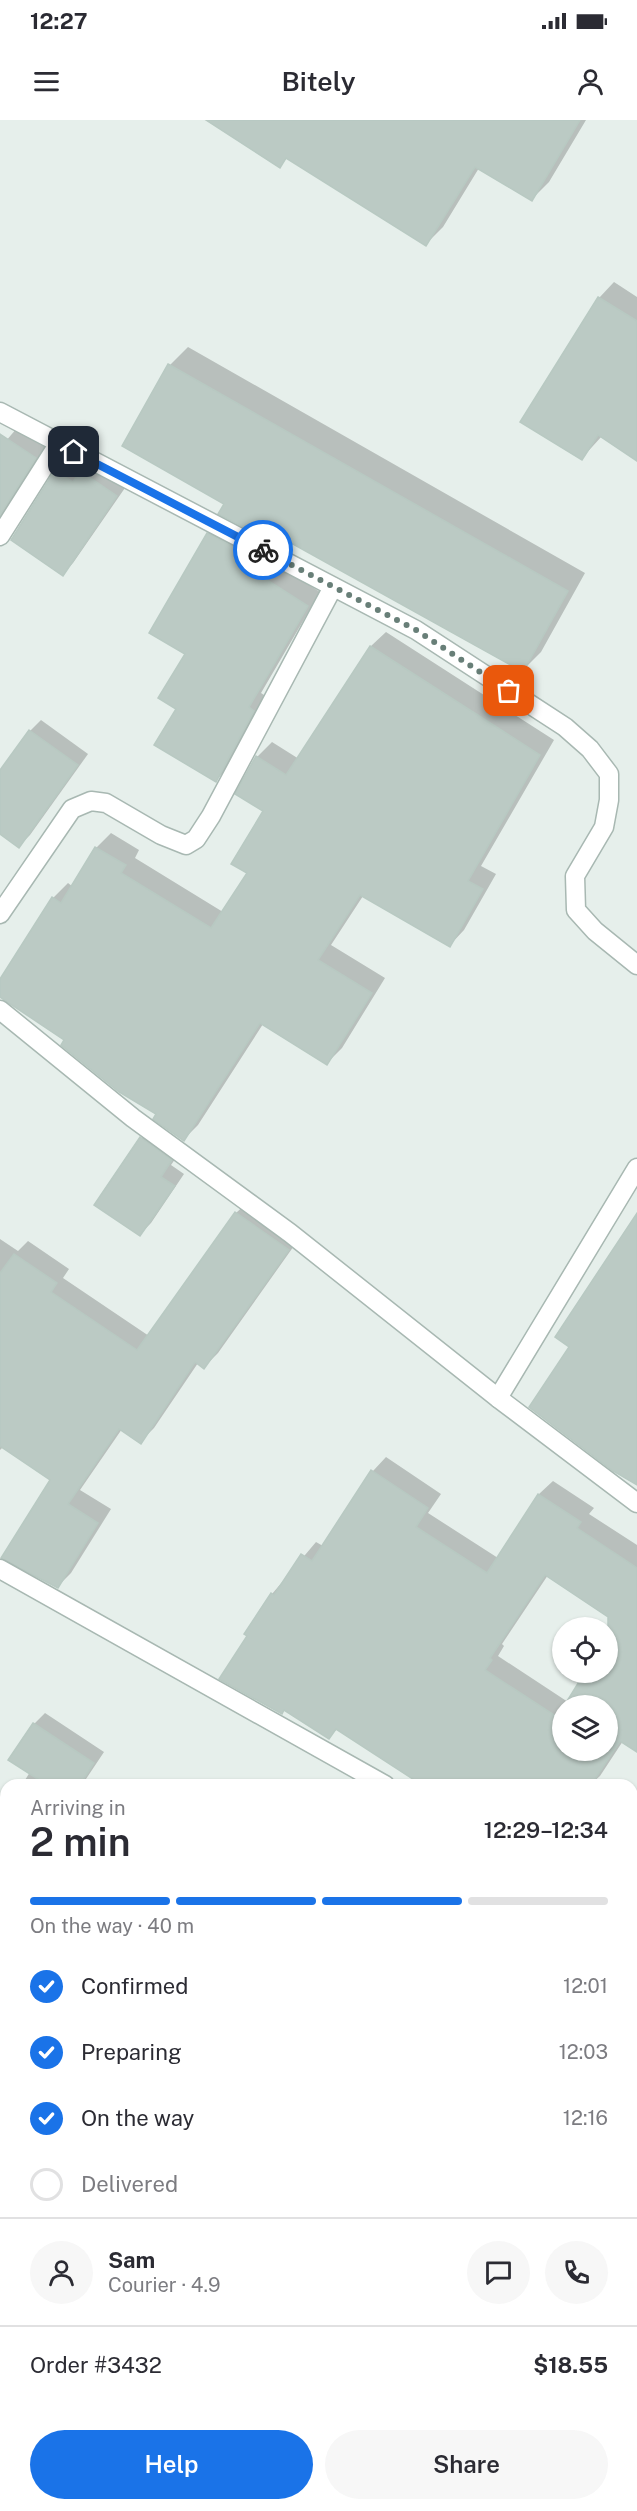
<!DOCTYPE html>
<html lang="en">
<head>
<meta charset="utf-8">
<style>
	body { margin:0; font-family:"Public Sans",sans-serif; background:#f7f7f7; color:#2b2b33; height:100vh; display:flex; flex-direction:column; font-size:22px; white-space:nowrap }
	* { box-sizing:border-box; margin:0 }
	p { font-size:20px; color:#7c7c81 }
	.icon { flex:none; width:33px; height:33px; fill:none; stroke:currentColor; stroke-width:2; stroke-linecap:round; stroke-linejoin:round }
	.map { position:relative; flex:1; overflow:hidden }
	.side { position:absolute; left:0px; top:1659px; width:638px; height:732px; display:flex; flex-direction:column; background:#fff; border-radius:18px 18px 0 0; box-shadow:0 2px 4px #0004 }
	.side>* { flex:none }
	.buttons { position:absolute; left:552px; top:1497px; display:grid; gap:12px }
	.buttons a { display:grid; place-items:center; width:66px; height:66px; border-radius:50%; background:#fff; box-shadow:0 2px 4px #0004; font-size:30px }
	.pin { position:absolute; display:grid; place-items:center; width:51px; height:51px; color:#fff; margin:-26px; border-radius:12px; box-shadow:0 3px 9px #0006 }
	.courier { position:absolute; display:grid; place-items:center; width:60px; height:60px; margin:-30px; border:4px solid #1a73e8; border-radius:50%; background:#fff; color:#222; box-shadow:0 2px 8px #0007 }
	.overview em { font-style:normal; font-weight:600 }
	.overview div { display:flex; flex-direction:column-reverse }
	.overview { display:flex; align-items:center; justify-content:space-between; height:102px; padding:0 30px }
	h1 { font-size:39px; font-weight:600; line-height:45px }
	.bar { display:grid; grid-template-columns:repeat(4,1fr); gap:9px 6px; align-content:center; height:72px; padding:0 30px }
	.bar i { height:8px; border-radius:4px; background:#e1e1e2 }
	.bar .on { background:#1a73e8 }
	.bar p { grid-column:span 4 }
	.line { display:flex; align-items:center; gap:15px; padding:0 30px; border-top:2px solid #e1e1e2 }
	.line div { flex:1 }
	.round { display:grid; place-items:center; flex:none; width:63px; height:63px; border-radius:32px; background:#f7f7f7 }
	ol { padding:0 30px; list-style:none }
	li { display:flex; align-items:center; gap:18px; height:66px }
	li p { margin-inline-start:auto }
	li .icon { padding:6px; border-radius:50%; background:#1a73e8; color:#fff; stroke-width:4 }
	li:last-child { color:#7c7c81 }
	li i { width:33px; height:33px; border:3px solid #e1e1e2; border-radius:50% }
	.button { display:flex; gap:12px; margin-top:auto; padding:12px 30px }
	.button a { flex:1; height:69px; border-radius:36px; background:#1a73e8; color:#fff; font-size:24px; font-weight:600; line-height:69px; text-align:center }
	.button a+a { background:#f7f7f7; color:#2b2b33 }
	.status { display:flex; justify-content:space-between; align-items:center; height:42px; padding:0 30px; background:#fff; direction:ltr }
	.status svg { height:16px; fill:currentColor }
	header { display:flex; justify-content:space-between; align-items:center; height:78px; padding:0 30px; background:#fff; font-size:27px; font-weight:600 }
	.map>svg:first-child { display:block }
	.shadow { fill:#0003; fill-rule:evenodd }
	.building { fill:#bbcac4; stroke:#b8c9c2; stroke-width:1.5; fill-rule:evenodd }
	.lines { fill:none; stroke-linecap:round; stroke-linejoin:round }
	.street-casing { stroke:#a8b8b2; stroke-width:21 }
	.street { stroke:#fff; stroke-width:18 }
	.done { stroke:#687f78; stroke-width:6; stroke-dasharray:0 10.8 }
	.route { stroke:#1a73e8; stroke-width:8 }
</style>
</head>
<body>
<div class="status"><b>12:27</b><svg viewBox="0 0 49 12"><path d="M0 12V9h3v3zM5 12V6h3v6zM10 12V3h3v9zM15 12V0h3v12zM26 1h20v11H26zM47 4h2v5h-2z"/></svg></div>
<header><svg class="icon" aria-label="menu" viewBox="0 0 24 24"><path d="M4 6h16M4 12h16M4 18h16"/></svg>Bitely<svg class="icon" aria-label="person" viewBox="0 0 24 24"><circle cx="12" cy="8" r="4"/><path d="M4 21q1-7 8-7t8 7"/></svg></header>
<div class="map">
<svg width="637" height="2391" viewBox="0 0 637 2391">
	<rect width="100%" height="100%" fill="#e6efeb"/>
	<g class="shadow">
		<polygon points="209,0 586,0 549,62 532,79 479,48 443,107 426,124 287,38 279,46"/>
		<polygon points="614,162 637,177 637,339 602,316 582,338 599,178"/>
		<polygon points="188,227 585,453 541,532 523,550 277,413 270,419 170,245"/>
		<polygon points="17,308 46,327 0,402 0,328"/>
		<polygon points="67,340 83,351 92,341 127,365 73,443 62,454 56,351"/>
		<polygon points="222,401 265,437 320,472 261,573 267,577 229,647 216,660 178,588 208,414"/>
		<polygon points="386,512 554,620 481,746 496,754 464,810 450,825 363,776 331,825 385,858 342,928 327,943 263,904 198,1005 184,1019 158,994 66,920 0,875 0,861 53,778 68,763 73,767 96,728 111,713 139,730 135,738 223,792 249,753 265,690 257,637 272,622 299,639 371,526"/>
		<polygon points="41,600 88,634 30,715 19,726 0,712 0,652 30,611"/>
		<polygon points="152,1007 182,1029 171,1045 184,1054 151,1103 140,1114 142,1018"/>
		<polygon points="250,1080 301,1116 218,1233 204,1247 198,1243 154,1308 140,1322 122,1309 80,1370 111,1389 71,1453 57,1467 52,1359 3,1327 0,1330 0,1119 18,1131 28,1121 69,1149 63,1158 149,1216 236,1093"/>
		<path d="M386,1337l55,37 -13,19 70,45 41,-64 14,-13 41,27 -5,6 48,31v199l-14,-3 -23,35 -10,9h-165l-87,-57 -9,9 -80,-101 23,-42 44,-52 7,4 50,-75zM548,1455l71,48 -11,18v31l-40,30 -70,-46 6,-10 -2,-2zM562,1586h46v44h-46z"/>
		<polygon points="45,1593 104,1632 82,1665 22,1665 30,1652 34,1604"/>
		<polygon points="6,1689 6,1827 0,1823 0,1698"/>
		<polygon points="6,1881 6,1911 0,1907 0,1891"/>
		<polygon points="637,1913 637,2033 632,2029 632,1918"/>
		<polygon points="6,2025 6,2292 0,2288 0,2034"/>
		<polygon points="6,2300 6,2385 41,2385 37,2391 0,2391 0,2309"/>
		<polygon points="224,2385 304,2385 314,2391 221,2391"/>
		<polygon points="341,2385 423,2385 420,2391 337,2391"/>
	</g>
	<g class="building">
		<polygon points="206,0 580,0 532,81 475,47 426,126 286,38 280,48"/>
		<polygon points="598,177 637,201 637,341 598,315 582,340 520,302"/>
		<polygon points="168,244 568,471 523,552 275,414 271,421 218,394 224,384 122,326"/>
		<polygon points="0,314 36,338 0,395"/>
		<polygon points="55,350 73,362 80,351 117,376 63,456 11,420"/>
		<polygon points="207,413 259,440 253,451 308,486 249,587 254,591 216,662 154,625 176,589 158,578 185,534 149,513"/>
		<polygon points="370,526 540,635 468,761 483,769 450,827 360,775 318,840 372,873 327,945 260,903 184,1021 153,999 156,994 119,972 61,925 64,920 0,877 0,859 52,777 61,783 95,727 126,745 121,753 211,808 247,753 231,744 263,691 235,674 256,636 286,655"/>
		<polygon points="29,610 78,645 19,728 0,714 0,650"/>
		<polygon points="140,1017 172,1040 161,1057 175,1066 140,1116 94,1085"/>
		<polygon points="235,1092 289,1130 204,1249 195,1242 141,1324 119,1309 68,1384 98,1403 58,1468 1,1438 50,1360 0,1326 0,1153 14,1134 57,1163 51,1172 137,1230"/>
		<polygon points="637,1093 637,1365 613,1351 529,1287 569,1227 555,1217"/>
		<path d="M371,1350l57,38 -12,19 71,46 51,-79 43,28 -4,6 60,40v184l-17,-11 -29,44h-169l-86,-56 -7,10 -45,-29 -2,4 -63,-35 28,-43 -3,-2 27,-41 3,2 27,-41 11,7zM545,1455l63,42v55h-23l-21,34h44v44h-46v-42l-5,9 -72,-47 7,-10 -2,-2z"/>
		<polygon points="33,1603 94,1643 80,1665 47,1665 8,1640"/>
	</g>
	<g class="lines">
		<g class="street-casing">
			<g id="street">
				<polyline points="0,292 416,510 565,607 590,629 609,654 609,680 604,707 575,756 576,790 595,811 637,845"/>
				<polyline points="0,416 59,323"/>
				<polyline points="0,794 72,689 91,681 106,683 161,715 186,725 196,719 211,696 333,467"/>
				<polyline points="0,890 133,998 290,1113 498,1278 637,1383"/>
				<polyline points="498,1278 637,1048"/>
				<polyline points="0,1449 385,1665"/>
				<polyline points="632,1697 637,1689"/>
			</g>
		</g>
		<use href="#street" class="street"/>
	</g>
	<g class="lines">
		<polyline class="done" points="263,430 416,510 509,571"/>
		<polyline class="route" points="74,332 263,430"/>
	</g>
</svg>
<div class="buttons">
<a><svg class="icon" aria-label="locate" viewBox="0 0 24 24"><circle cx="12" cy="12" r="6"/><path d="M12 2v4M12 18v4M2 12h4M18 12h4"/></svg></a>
<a><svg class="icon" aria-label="layers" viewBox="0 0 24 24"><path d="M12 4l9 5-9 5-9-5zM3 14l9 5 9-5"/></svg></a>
</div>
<div class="pin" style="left:509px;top:571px;background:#ea580c"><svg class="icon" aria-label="bag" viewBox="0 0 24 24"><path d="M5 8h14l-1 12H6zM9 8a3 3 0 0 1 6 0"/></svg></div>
<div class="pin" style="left:74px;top:332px;background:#1f2937"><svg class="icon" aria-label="home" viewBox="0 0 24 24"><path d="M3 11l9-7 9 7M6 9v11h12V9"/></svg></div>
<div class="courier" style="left:263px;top:430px"><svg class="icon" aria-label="bike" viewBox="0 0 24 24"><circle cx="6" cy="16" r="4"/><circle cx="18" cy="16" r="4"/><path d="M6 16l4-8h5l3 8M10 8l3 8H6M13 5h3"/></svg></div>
<section class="side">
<div class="overview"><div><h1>2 min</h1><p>Arriving in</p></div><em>12:29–12:34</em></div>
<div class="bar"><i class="on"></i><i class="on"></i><i class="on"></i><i></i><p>On the way · 40 m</p></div>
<ol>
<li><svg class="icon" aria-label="check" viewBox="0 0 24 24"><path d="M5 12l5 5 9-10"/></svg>Confirmed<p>12:01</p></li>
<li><svg class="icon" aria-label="check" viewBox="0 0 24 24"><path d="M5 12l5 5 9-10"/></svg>Preparing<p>12:03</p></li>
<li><svg class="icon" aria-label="check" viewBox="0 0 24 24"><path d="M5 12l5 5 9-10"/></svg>On the way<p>12:16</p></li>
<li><i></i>Delivered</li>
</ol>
<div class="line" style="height:108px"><a class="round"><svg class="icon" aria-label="person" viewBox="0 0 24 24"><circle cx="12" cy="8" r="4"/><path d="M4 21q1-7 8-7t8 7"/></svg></a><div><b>Sam</b><p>Courier · 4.9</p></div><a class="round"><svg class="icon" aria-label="chat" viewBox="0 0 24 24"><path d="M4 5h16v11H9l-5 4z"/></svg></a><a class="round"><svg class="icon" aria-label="phone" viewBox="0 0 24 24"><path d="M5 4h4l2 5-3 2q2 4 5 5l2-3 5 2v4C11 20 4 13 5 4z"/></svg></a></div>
<div class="line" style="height:78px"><div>Order #3432</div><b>$18.55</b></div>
<div class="button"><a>Help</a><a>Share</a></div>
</section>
</div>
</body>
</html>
